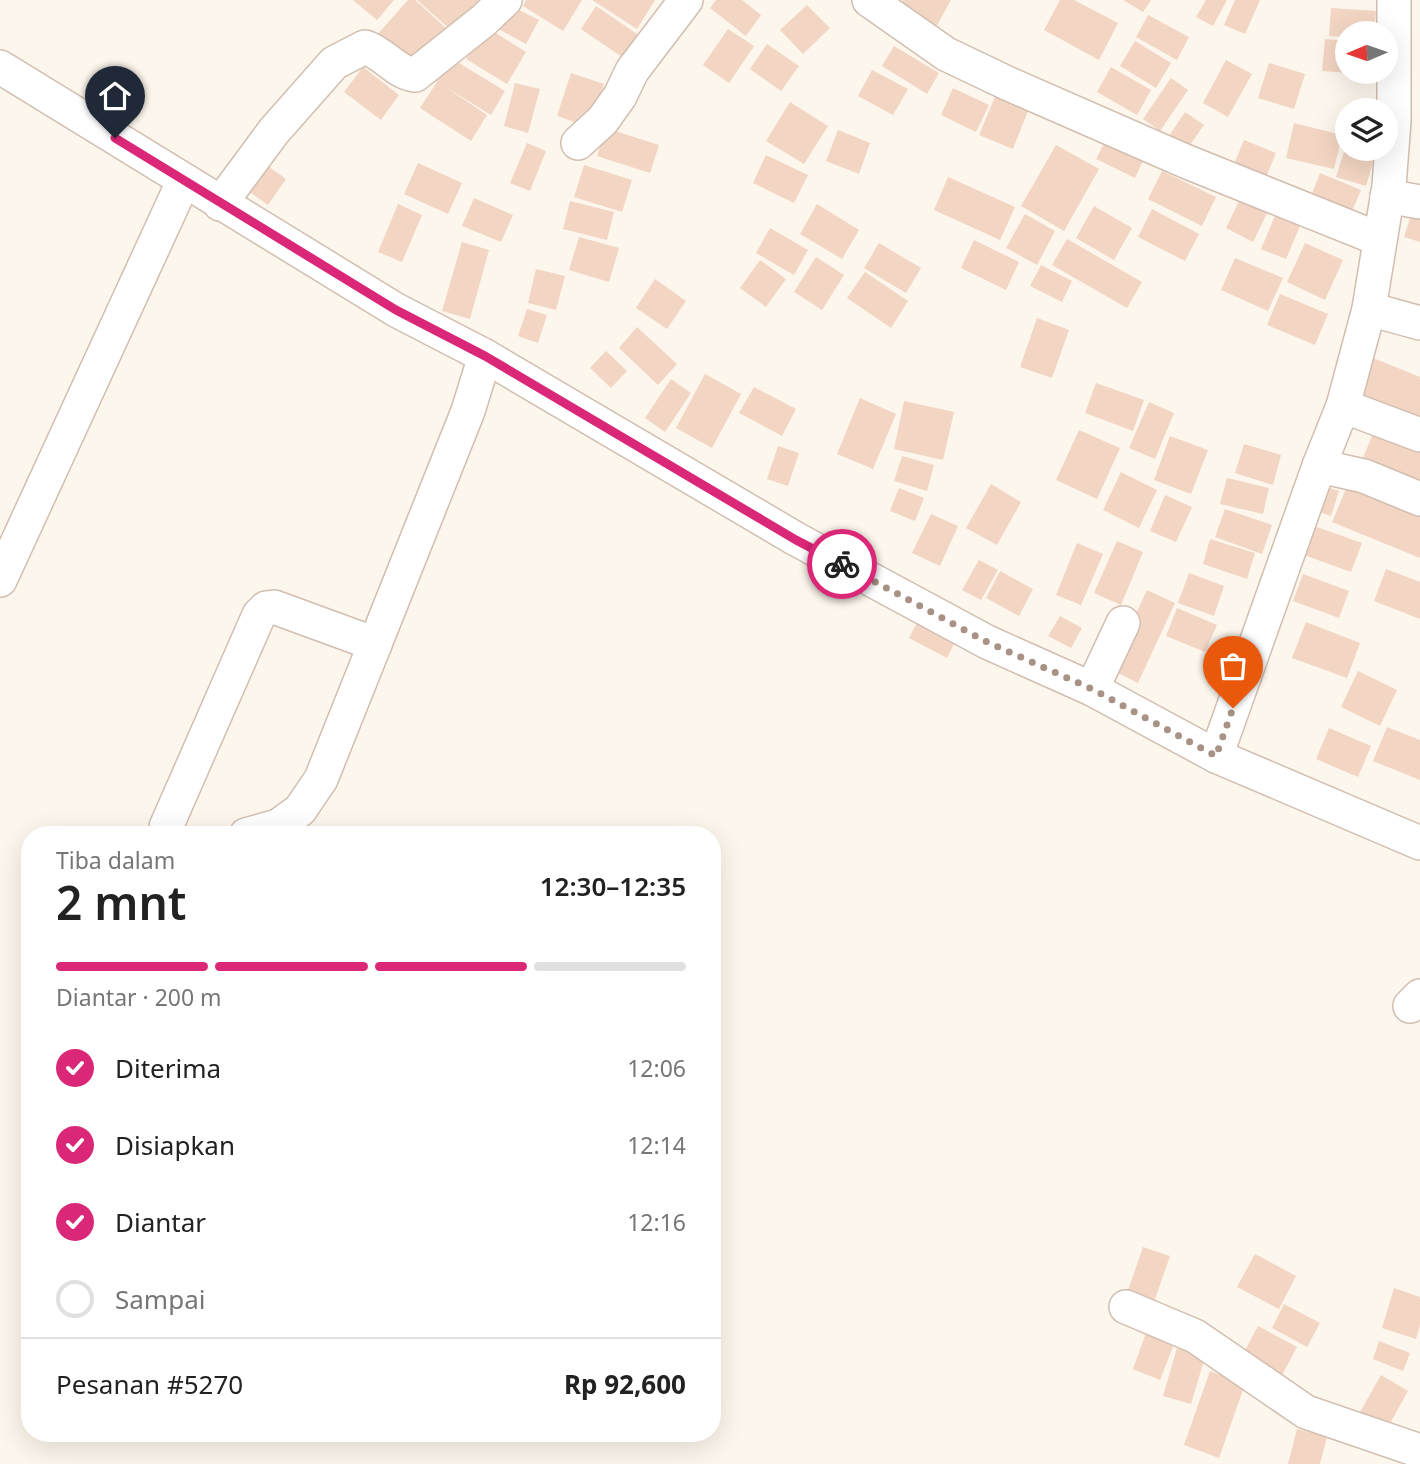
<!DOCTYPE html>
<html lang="id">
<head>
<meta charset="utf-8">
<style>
	body { margin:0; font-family:"Noto Sans",sans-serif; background:#f6f6f6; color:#222; height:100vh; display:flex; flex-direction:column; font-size:26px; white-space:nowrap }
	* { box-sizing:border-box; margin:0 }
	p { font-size:23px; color:#767676 }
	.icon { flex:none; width:38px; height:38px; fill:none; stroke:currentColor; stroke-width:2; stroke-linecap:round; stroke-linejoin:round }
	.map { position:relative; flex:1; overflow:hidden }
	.details { position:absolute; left:21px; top:826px; width:700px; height:616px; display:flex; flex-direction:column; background:#fff; border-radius:28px; box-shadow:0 7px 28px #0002 }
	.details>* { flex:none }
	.needle { width:46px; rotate:268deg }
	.fabs { position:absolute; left:1335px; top:21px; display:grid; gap:14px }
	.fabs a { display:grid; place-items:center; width:63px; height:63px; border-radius:50%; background:#fff; box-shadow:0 7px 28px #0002; font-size:35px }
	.pin { position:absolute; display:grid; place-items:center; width:60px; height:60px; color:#fff; margin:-72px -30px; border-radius:50% 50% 50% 0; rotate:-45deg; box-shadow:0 0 7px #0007 }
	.pin .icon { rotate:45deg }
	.courier { position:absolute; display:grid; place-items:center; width:70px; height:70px; margin:-35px; border:5px solid #db2777; border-radius:50%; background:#fff; color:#222; box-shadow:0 2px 9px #0007 }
	.overview em { font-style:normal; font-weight:600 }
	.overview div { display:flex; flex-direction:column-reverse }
	.overview { display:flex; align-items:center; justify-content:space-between; height:119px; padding:0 35px }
	h1 { font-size:46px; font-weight:600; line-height:52px }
	.bar { display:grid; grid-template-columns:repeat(4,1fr); gap:10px 7px; align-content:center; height:84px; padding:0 35px }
	.bar i { height:9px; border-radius:5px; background:#e0e0e0 }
	.bar .active { background:#db2777 }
	.bar p { grid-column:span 4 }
	.line { display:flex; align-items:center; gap:18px; padding:0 35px; border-top:2px solid #e0e0e0 }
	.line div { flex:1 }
	ol { padding:0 35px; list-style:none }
	li { display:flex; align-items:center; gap:21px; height:77px }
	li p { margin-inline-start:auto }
	li .icon { padding:7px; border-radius:50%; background:#db2777; color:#fff; stroke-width:4 }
	li:last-child { color:#767676 }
	li i { width:38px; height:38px; border:4px solid #e0e0e0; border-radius:50% }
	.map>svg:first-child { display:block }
	.building { fill:#f3d5c3 }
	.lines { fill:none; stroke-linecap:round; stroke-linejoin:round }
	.minor-casing { stroke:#d1beb0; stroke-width:36 }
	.minor { stroke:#fff; stroke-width:33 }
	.done { stroke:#a89285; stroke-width:7; stroke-dasharray:0 12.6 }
	.route { stroke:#db2777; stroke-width:9 }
</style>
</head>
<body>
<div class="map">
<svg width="1420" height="1464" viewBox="0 0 1420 1464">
	<rect width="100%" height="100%" fill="#fdf6ec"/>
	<g class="building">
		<polygon points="353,0 394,0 377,20"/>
		<polygon points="408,0 415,0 448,30 413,69 376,36"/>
		<polygon points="417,0 479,0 452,31"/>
		<polygon points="526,0 582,0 563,31 523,6"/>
		<polygon points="592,0 655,0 637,29"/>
		<polygon points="716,0 742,0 761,15 746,36 710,8"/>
		<polygon points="903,0 951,0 932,34 895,14"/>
		<polygon points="1060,0 1074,0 1118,23 1099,60 1044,30"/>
		<polygon points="1123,0 1151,0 1143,12"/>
		<polygon points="1206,0 1227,0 1213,26 1196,17"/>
		<polygon points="1235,0 1260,0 1245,34 1224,25"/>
		<polygon points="507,4 539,20 526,44 495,27"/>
		<polygon points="807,5 830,28 803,54 780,30"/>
		<polygon points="596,6 640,36 625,59 581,29"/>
		<polygon points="1331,8 1376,11 1374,33 1348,33 1348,37 1329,36"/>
		<polygon points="1148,15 1189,37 1177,60 1136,37"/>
		<polygon points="486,27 526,52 507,84 466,59"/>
		<polygon points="728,29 754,46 729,83 703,65"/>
		<polygon points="1325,39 1348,41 1348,73 1322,71"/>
		<polygon points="1135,41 1171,63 1156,88 1120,66"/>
		<polygon points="767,44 799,66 781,91 750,69"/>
		<polygon points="894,46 939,73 927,94 882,66"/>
		<polygon points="446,55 505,91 491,115 444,86 487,115 471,141 420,108 437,82 432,79"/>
		<polygon points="1226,60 1252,74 1228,117 1203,103"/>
		<polygon points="1269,63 1305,74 1294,109 1258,98"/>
		<polygon points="363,67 399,95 381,120 344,92"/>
		<polygon points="1111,67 1151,90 1137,115 1097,92"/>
		<polygon points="872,70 908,89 893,115 858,96"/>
		<polygon points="571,73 604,84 589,127 557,116"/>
		<polygon points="1171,78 1188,90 1160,131 1143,119"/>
		<polygon points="515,83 540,89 528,133 504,126"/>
		<polygon points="953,88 989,105 976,132 941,115"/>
		<polygon points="997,92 1030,106 1013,149 979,135"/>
		<polygon points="790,102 828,126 804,164 766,141"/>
		<polygon points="1185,112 1204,125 1185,152 1167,139"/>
		<polygon points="1294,123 1342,135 1334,169 1286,158"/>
		<polygon points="606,128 659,145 650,173 597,156"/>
		<polygon points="1111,129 1149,148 1135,178 1096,159"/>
		<polygon points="838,130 870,143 859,174 826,161"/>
		<polygon points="1244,140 1276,153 1264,182 1232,169"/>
		<polygon points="1347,142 1348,149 1377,149 1366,186 1336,177"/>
		<polygon points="527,143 546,151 530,191 510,183"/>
		<polygon points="1056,145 1099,169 1064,231 1021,206"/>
		<polygon points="766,155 808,175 794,203 753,183"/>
		<polygon points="262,162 286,179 268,205 244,188"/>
		<polygon points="418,163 462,183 448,214 404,194"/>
		<polygon points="584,165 632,180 622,212 574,197"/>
		<polygon points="1162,171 1216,197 1202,226 1148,199"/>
		<polygon points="1320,173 1361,190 1350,216 1310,199"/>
		<polygon points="948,177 1015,207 1000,240 934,210"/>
		<polygon points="1244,191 1271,205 1253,242 1226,228"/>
		<polygon points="474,198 513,215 501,242 462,226"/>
		<polygon points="570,201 614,212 607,240 563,229"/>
		<polygon points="398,204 422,215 402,262 378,252"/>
		<polygon points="817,204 859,230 842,259 800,234"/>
		<polygon points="1280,204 1305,214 1286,259 1261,249"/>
		<polygon points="1094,206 1132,228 1114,260 1076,238"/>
		<polygon points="1152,209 1199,234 1185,261 1138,237"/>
		<polygon points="1413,209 1420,211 1420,242 1404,237"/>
		<polygon points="1025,214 1055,231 1037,265 1006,248"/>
		<polygon points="770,228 808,250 794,275 756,253"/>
		<polygon points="579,237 619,248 609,282 569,270"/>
		<polygon points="1067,239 1142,282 1127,308 1052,265"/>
		<polygon points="974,240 1019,262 1006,290 961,268"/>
		<polygon points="462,242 489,250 470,319 442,311"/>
		<polygon points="879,243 921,268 906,293 864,268"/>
		<polygon points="1305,243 1343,260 1325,300 1287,282"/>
		<polygon points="816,257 844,275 822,310 794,292"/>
		<polygon points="1235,258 1283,278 1268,311 1221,290"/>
		<polygon points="760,260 786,279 766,307 740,288"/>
		<polygon points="1041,265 1072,281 1062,302 1030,286"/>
		<polygon points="536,269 565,276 556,310 528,303"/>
		<polygon points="865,272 908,301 891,328 847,298"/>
		<polygon points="655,279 686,301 667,329 636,308"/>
		<polygon points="1280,294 1328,314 1315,345 1267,325"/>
		<polygon points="527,309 547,315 538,343 518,336"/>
		<polygon points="1037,318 1069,330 1052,378 1020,367"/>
		<polygon points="637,327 677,364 658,385 619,348"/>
		<polygon points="606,351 627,371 611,388 590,368"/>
		<polygon points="1373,358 1420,377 1420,425 1357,399"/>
		<polygon points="705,374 741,394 712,448 676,428"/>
		<polygon points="671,379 691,393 665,432 645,418"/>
		<polygon points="1096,383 1144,400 1133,431 1085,413"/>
		<polygon points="754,387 796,409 782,436 739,413"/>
		<polygon points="860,398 896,414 873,469 837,454"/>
		<polygon points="904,401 954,412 943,460 894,449"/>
		<polygon points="1149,402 1174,413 1155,459 1129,448"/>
		<polygon points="1377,424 1420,443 1420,491 1360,465"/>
		<polygon points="1079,430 1120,448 1097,499 1056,480"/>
		<polygon points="1170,436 1208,450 1191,494 1154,480"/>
		<polygon points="1244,444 1281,455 1273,485 1235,473"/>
		<polygon points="778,446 799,453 788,486 767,479"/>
		<polygon points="902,456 934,465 927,491 894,481"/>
		<polygon points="1121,472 1157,490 1139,528 1103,510"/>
		<polygon points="1227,478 1269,488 1263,514 1220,504"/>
		<polygon points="991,484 1021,502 997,545 966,528"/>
		<polygon points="1348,484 1420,514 1420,558 1332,522"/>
		<polygon points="1321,485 1339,491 1331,516 1313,510"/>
		<polygon points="899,488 924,498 915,521 890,511"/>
		<polygon points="1165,495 1192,507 1176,542 1150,531"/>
		<polygon points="1225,509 1272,525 1262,554 1215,537"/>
		<polygon points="931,514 958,526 940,566 912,553"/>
		<polygon points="1314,526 1362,543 1351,572 1304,555"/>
		<polygon points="1210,539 1255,553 1247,579 1203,564"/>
		<polygon points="1117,541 1143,552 1121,605 1094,593"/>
		<polygon points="1077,543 1103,554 1081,605 1056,595"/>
		<polygon points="979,560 998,570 981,600 962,590"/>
		<polygon points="1386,569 1420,582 1420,619 1374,601"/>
		<polygon points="1000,571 1033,589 1019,616 986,598"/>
		<polygon points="1189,573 1224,586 1214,616 1178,603"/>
		<polygon points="1303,574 1349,591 1339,618 1293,601"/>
		<polygon points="1147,590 1175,603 1138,683 1110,669"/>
		<polygon points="1177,608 1217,625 1205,652 1166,636"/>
		<polygon points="1060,616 1082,628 1071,648 1048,636"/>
		<polygon points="919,619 957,638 947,658 909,638"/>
		<polygon points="1306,622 1360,643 1347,678 1292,658"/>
		<polygon points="1358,671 1397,690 1380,726 1341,707"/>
		<polygon points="1387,727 1420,740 1420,780 1373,761"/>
		<polygon points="1329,728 1371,746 1358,777 1316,759"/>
		<polygon points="1143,1247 1170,1256 1153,1305 1126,1296"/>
		<polygon points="1255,1254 1296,1276 1279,1309 1237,1287"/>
		<polygon points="1394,1288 1420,1297 1420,1325 1416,1339 1382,1328"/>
		<polygon points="1284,1304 1320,1323 1307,1347 1272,1328"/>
		<polygon points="1258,1326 1297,1347 1282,1375 1243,1354"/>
		<polygon points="1146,1333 1174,1344 1160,1380 1133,1369"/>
		<polygon points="1379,1341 1410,1353 1403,1371 1373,1359"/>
		<polygon points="1177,1348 1205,1357 1191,1404 1163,1396"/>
		<polygon points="1210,1371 1245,1384 1219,1458 1184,1445"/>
		<polygon points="1381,1375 1408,1391 1382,1438 1355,1421"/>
		<polygon points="1297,1429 1327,1437 1320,1464 1288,1464"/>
	</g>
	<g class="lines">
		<g class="minor-casing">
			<g id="minor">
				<polyline points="869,0 946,54 1009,84 1185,161 1379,239"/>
				<polyline points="0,67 396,310 485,356 796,539 987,642 1092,689 1216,756 1420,843"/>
				<polyline points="578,143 603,120 620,96 632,71 686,0"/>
				<polyline points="1387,196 1420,202"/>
				<path d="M220,204l54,-73 60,-68 31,-16c19,6 31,26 50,28l69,-55 21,-20"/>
				<polyline points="1369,309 1420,323"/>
				<polyline points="1343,406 1420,435"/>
				<polyline points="1319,466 1364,476 1420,499"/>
				<polyline points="0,580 184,180"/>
				<polyline points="375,644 468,411 485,356"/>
				<polyline points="1092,689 1123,623"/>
				<polyline points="1216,756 1319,466 1343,406 1369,309 1389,186 1394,121 1394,0"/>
				<polyline points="167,835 166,827 259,615 266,608 274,607 375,644 321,779 300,810 278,826 246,835"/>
				<polyline points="1410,1006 1420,996"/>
				<polyline points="1126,1307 1195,1336 1306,1412 1420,1451"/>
			</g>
		</g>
		<use href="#minor" class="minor"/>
	</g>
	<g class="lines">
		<polyline class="done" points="842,564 987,642 1092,689 1216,756 1233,708"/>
		<polyline class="route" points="115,138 396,310 485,356 796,540 842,564"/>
	</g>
</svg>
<div class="fabs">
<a><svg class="needle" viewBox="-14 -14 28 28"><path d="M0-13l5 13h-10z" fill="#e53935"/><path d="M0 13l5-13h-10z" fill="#767676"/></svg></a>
<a><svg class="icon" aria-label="layers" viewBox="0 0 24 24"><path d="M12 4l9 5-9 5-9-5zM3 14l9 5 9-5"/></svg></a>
</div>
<div class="pin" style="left:1233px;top:708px;background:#ea580c"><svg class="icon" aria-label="bag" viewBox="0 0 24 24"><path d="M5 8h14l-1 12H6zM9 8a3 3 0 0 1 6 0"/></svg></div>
<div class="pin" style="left:115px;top:138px;background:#1f2937"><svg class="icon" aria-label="home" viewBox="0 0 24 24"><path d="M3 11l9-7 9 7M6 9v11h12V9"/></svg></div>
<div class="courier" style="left:842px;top:564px"><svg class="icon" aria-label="bike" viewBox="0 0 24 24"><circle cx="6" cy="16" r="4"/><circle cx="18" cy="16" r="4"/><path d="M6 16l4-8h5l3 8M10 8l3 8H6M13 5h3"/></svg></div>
<section class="details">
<div class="overview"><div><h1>2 mnt</h1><p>Tiba dalam</p></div><em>12:30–12:35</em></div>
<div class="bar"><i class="active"></i><i class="active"></i><i class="active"></i><i></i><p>Diantar · 200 m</p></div>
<ol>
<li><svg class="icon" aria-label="check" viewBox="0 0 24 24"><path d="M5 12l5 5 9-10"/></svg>Diterima<p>12:06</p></li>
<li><svg class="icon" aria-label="check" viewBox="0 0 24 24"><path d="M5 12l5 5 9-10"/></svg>Disiapkan<p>12:14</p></li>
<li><svg class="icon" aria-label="check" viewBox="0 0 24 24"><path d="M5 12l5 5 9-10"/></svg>Diantar<p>12:16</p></li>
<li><i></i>Sampai</li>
</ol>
<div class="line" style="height:91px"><div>Pesanan #5270</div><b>Rp 92,600</b></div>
</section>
</div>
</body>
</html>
